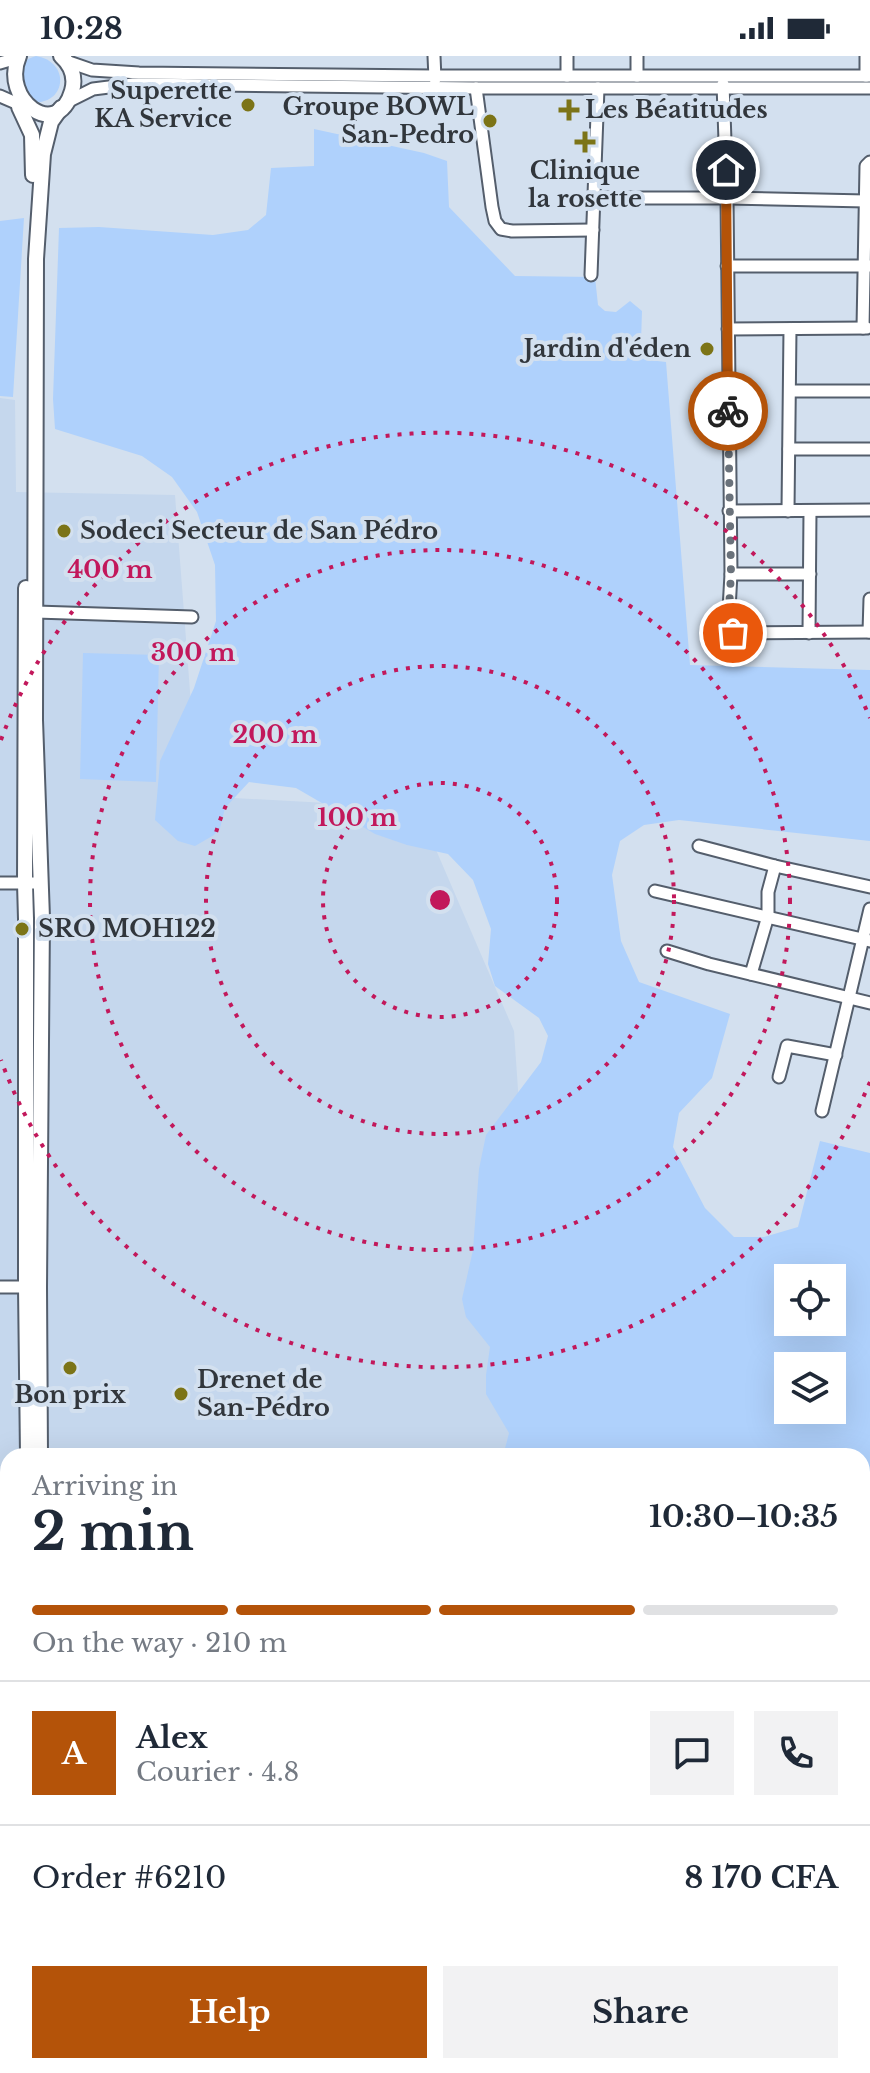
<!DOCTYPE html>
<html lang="en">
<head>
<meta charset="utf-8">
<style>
	body { margin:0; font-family:"Libre Baskerville",serif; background:#f2f2f3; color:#1f2937; height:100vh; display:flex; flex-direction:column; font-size:30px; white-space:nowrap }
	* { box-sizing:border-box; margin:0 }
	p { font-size:26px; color:#747a83 }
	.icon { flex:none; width:44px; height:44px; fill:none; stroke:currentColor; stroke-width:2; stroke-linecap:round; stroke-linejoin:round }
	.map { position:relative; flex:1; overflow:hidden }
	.side { position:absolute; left:0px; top:1392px; width:870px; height:626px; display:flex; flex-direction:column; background:#fff; border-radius:24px 24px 0 0; box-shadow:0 8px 32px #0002 }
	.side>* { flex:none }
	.tools { position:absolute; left:774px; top:1208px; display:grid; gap:16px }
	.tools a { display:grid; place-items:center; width:72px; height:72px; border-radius:0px; background:#fff; box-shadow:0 8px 32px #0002; font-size:40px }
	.pin { position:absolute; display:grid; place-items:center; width:68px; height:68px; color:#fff; margin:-34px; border:4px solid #fff; border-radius:50%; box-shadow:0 2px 8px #0007 }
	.courier { position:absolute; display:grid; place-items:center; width:80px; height:80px; margin:-40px; border:6px solid #b45309; border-radius:50%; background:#fff; color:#222; box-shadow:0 2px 10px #0007 }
	.head em { font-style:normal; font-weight:700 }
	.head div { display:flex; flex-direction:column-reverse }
	.head { display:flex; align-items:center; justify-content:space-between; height:136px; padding:0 32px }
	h1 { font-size:52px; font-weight:700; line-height:60px }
	.bar { display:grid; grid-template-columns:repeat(4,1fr); gap:12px 8px; align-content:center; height:96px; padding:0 32px }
	.bar i { height:10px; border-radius:6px; background:#e0e1e3 }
	.bar .selected { background:#b45309 }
	.bar p { grid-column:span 4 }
	.line { display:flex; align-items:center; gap:20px; padding:0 32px; border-top:2px solid #e0e1e3 }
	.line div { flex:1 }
	.round { display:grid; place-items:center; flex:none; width:84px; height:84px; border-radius:0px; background:#f2f2f3 }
	.action { display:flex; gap:16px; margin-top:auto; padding:16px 32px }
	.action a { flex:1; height:92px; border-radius:0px; background:#b45309; color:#fff; font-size:32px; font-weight:700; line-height:92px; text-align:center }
	.action a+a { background:#f2f2f3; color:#1f2937 }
	.status { display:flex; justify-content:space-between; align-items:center; height:56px; padding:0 40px; background:#fff; direction:ltr }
	.status svg { height:22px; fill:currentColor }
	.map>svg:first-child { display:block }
	.built { fill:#c5d7ed }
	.green { fill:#afd1fc; fill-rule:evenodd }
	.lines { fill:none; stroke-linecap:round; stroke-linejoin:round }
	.stream { stroke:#81b0ea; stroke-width:2 }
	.minor-casing { stroke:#545e6c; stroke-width:15 }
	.major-casing { stroke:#545e6c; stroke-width:18 }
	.minor { stroke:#fff; stroke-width:11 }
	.major { stroke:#fff; stroke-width:14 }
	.done { stroke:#6a727b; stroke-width:8; stroke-dasharray:0 14.4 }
	.route { stroke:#b45309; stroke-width:10 }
	.ring { fill:none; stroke:#c2185b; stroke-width:4; stroke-dasharray:4 8 }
	.poi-dot { fill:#7c7417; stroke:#d3e0ef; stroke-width:3 }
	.labels { text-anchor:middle; stroke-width:8; stroke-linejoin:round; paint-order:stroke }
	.poi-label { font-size:24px; font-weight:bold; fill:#31363c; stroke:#d3e0ef; text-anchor:start }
	.centre { fill:#c2185b; stroke:#d3e0ef; stroke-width:4 }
	.ring-label { font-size:24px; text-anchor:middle; font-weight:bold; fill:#c2185b; stroke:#d3e0ef; stroke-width:8; stroke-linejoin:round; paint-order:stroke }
</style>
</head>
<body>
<div class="status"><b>10:28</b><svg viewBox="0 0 49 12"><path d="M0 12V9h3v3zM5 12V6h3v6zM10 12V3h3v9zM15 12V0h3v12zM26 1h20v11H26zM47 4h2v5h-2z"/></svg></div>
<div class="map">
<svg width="870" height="2017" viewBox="0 0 870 2017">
	<rect width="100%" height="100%" fill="#d3e0ef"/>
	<g class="built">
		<polygon points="0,342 15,344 16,436 175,439 198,740 418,752 514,975 543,1400 8,1400 8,1975 0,1984"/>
		<polygon points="69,2010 584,2010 585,2017 72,2017"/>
	</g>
	<g class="green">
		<path d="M36,0c36,6 30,51 -6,46l-15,-30c6,-9 11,-13 21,-16z"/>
		<path d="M314,73l110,24 23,8 2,46 66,69 80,1 3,28 7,6 11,1 14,-11 12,10 -1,31 8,18 17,2 24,303 180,5v171l-191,-21 -35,5 -24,16 -8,34 9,66 18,41 91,32 -18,64 -33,35 -6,34 32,61 29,29h30l34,-10 22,-86 50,12v716l-8,-7v-406h-359l6,-23 -23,-39v-19l4,-28 -24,-30 -4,-18 11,-49 6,-81 7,-34 55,-73 7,-26 -9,-18 -44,-32 -7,-22 3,-35 -18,-49 -25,-26 -41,-9 -32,-11 -79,-46 -47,-6 -24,26 -5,20 -6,7 -19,11 -17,-5 -23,-21 5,-59 34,-73 22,-67 -1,-56 -18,-53 -25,-35 -30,-21 -87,-27 -2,-30 6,-171 40,-1 114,8 35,-5 18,-15 5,-47 43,-2zM788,1222h44v44h-44zM788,1310h44v44h-44z"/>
		<polygon points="24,162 13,341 0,340 0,165"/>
		<polygon points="83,597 159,599 156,726 80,723"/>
		<polygon points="586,2010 734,2010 735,2017 587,2017"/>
	</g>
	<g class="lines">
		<polyline class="stream" points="637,2017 639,2010"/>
		<g class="minor-casing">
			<g id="minor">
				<polyline points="434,0 435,23"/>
				<polyline points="567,0 567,20"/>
				<polyline points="637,0 637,20"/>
				<polyline points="66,5 92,14 139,17 434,20 870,20"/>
				<polyline points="0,7 17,2"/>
				<polyline points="866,20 866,0"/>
				<polyline points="723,28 727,142 731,518 728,571 733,577 870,576"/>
				<polyline points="476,32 492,151 495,165 501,173 512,175 593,174"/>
				<polyline points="0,40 16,47"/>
				<polyline points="67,46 93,33 133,28 476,32 870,32"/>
				<polyline points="594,142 727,142 866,145"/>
				<polyline points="727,210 869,210"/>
				<polyline points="591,219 598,32"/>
				<polyline points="863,272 866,110 870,106"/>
				<polyline points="728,273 867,272"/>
				<polyline points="790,335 870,335"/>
				<polyline points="789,393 870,393"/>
				<polyline points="729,455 870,454"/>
				<polyline points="788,455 790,273"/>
				<polyline points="731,518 810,518"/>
				<polyline points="36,556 192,561"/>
				<polyline points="869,576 870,543"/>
				<polyline points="809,577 810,455"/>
				<polyline points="699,790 775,810 870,831"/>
				<polyline points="0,827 40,827"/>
				<polyline points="655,835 870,885"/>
				<polyline points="667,895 709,908 870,947"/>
				<polyline points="751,918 768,860 768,836 775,810"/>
				<polyline points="779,1021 787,990 836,999"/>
				<polyline points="822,1055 870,853"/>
				<polyline points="0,1231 31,1231"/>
				<polyline points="862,1938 870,1938"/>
			</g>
		</g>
		<g class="major-casing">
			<g id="major">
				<path d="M19,0c-19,44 38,86 53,35 4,-14 -1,-26 -11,-35"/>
				<polyline points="19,51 32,79 33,119"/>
				<polyline points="26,532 25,827 26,863 26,1231 28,1400"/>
				<polyline points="40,1400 39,1231 42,862 35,664 36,203 43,98 51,66 61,52"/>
				<path d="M8,1915c-8,14 -8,27 0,40"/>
				<polyline points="0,1986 8,1981"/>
			</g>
		</g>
		<use href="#minor" class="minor"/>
		<use href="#major" class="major"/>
	</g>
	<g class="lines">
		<polyline class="done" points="728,355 731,518 728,571 733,577"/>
		<polyline class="route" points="726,114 728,355"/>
	</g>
	<g class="ring">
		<circle cx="440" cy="844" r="117"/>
		<circle cx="440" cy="844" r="234"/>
		<circle cx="440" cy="844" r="350"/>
		<path d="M870 1026A467 467 0 0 1 1 1004M1 684A467 467 0 0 1 870 662"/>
	</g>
	<g class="poi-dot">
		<circle cx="248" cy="49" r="8"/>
		<path d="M565 42h8v8h8v8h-8v8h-8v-8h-8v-8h8z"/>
		<circle cx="490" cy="65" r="8"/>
		<path d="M581 74h8v8h8v8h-8v8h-8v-8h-8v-8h8z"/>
		<circle cx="707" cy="293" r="8"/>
		<circle cx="64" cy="475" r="8"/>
		<circle cx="22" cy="873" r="8"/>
		<circle cx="70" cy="1312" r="8"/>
		<circle cx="181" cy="1338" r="8"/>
	</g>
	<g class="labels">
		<g class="poi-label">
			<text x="232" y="43" text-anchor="end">Superette<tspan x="232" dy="28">KA Service</tspan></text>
			<text x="474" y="59" text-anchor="end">Groupe BOWL<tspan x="474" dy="28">San-Pedro</tspan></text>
			<text x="585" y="62">Les Béatitudes</text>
			<text x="585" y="123" text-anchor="middle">Clinique<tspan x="585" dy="28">la rosette</tspan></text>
			<text x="691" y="301" text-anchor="end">Jardin d'éden</text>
			<text x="80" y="483">Sodeci Secteur de San Pédro</text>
			<text x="38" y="881">SRO MOH122</text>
			<text x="197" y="1332">Drenet de<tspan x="197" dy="28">San-Pédro</tspan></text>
			<text x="70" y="1347" text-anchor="middle">Bon prix</text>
		</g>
	</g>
	<circle cx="440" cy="844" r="12" class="centre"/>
	<g class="ring-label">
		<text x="110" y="522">400 m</text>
		<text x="193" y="605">300 m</text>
		<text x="275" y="687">200 m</text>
		<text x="357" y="770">100 m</text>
	</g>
</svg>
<div class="tools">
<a><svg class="icon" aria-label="locate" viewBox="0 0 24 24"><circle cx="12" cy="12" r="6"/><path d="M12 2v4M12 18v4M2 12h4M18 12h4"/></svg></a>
<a><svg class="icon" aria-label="layers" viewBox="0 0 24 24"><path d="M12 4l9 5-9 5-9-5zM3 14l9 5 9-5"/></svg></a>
</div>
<div class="pin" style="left:733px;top:577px;background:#ea580c"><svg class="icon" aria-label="bag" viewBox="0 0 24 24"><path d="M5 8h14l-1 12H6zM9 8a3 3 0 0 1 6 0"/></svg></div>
<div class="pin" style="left:726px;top:114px;background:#1f2937"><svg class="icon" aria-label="home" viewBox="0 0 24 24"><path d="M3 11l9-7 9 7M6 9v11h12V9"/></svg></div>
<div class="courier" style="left:728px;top:355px"><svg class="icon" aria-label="bike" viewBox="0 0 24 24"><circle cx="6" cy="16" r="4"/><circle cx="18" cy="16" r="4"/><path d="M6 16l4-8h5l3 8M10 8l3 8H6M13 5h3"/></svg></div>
<section class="side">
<div class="head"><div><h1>2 min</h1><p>Arriving in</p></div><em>10:30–10:35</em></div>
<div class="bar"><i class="selected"></i><i class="selected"></i><i class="selected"></i><i></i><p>On the way · 210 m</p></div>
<div class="line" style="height:144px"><b class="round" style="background:#b45309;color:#fff">A</b><div><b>Alex</b><p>Courier · 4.8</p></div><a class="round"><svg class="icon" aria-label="chat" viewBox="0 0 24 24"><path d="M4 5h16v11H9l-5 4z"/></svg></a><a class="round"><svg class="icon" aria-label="phone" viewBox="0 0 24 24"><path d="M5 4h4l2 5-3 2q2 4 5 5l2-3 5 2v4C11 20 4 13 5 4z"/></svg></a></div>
<div class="line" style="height:104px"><div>Order #6210</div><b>8 170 CFA</b></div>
<div class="action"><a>Help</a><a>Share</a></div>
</section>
</div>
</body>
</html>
